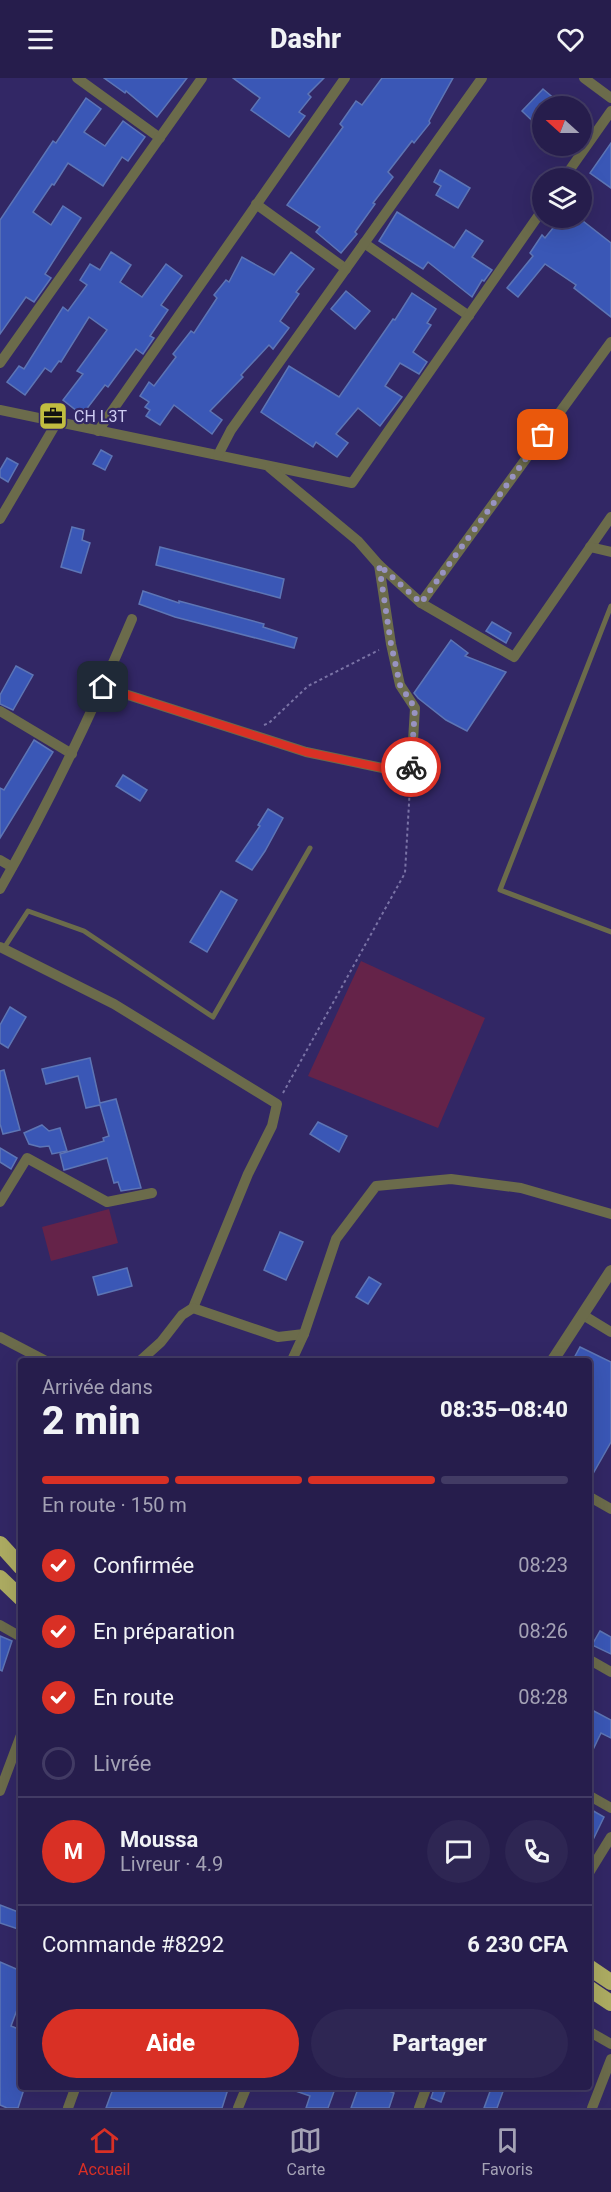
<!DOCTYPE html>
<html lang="fr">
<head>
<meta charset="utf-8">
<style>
	body { margin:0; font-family:Roboto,sans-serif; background:#2e2653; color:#f1f3f6; height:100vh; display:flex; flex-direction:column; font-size:22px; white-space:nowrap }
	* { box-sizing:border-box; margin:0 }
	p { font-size:20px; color:#a4a2b5 }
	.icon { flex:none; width:33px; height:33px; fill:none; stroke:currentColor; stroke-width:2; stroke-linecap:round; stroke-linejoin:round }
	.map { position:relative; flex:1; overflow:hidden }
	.drawer { position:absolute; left:18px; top:1280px; width:574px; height:732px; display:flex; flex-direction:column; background:#261d4c; border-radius:6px; box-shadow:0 6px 24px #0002,0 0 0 2px #423b64 }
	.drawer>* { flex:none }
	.needle { width:39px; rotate:291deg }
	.buttons { position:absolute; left:532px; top:18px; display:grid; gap:12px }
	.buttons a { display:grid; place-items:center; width:60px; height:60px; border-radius:50%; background:#261d4c; box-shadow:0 6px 24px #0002,0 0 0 2px #423b64; font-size:30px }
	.pin { position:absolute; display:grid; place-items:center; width:51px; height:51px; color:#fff; margin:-26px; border-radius:12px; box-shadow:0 3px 9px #0006 }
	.courier { position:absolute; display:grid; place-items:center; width:60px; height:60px; margin:-30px; border:4px solid #d93025; border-radius:50%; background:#fff; color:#222; box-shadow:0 2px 8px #0007 }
	.head em { font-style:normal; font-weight:800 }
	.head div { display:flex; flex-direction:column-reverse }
	.head { display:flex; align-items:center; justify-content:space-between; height:102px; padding:0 24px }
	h1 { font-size:39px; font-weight:800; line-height:45px }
	.bar { display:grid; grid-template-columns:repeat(4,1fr); gap:9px 6px; align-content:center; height:72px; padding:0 24px }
	.bar i { height:8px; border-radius:4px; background:#423b64 }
	.bar .on { background:#d93025 }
	.bar p { grid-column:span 4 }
	.line { display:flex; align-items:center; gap:15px; padding:0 24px; border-top:2px solid #423b64 }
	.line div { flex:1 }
	.round { display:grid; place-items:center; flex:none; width:63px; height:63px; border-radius:32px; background:#2e2653 }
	ol { padding:0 24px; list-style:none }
	li { display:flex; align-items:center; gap:18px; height:66px }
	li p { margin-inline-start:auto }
	li .icon { padding:6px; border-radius:50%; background:#d93025; color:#fff; stroke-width:4 }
	li:last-child { color:#a4a2b5 }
	li i { width:33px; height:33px; border:3px solid #423b64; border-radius:50% }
	.button { display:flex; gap:12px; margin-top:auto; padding:12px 24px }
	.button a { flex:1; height:69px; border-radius:36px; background:#d93025; color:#fff; font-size:24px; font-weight:800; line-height:69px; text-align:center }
	.button a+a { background:#2e2653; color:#f1f3f6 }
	header { display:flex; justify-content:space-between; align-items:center; height:78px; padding:0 24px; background:#261d4c; font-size:27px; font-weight:800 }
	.dock { display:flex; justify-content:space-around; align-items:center; height:84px; border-top:2px solid #423b64; background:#261d4c; font-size:16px; color:#a4a2b5 }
	.dock a { display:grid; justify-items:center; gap:3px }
	.dock .on { color:#d93025 }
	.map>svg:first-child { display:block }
	.green { fill:#652349 }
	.building { fill:#3a57b6; stroke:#5d75b5; stroke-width:1.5 }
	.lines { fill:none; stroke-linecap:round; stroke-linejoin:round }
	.path { stroke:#7a73a6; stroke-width:2; stroke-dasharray:3 3; stroke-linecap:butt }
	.service { stroke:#6b6b4b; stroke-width:5 }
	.minor { stroke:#6b6b4b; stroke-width:10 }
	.tertiary { stroke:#6b6b4b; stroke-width:12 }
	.trunk { stroke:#adac62; stroke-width:16 }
	.done { stroke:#9893c1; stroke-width:6; stroke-dasharray:0 10.8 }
	.route { stroke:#d93025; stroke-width:8 }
	.labels { text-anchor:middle; stroke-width:4.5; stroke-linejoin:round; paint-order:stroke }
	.poi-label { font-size:16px; fill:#cfcdf3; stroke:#322765; text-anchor:start }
</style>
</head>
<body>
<header><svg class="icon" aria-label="menu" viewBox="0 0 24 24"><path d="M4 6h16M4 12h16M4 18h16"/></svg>Dashr<svg class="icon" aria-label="heart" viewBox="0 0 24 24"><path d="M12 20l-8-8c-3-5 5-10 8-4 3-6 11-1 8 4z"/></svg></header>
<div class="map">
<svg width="611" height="2030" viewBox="0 0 611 2030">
	<rect width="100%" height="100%" fill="#322765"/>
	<g class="green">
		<polygon points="361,883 485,940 438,1050 308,998"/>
		<polygon points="109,1131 118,1165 51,1183 42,1149"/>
	</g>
	<g class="building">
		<polygon points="104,0 187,0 157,39 126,13 125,15"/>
		<polygon points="233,0 324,0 308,16 311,19 299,34 305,38 289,59 251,32 260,20"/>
		<polygon points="382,0 453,0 429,43 430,45 414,65 412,63 388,94 393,99 373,125 375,126 355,154 357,156 341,175 316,154 320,149 287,127 343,49 340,46 356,23 362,27"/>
		<polygon points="543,11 563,28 543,28 543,53 522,33"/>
		<polygon points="86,20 101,31 84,54 105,68 123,43 145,59 128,83 122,79 103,108 68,85 54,107 52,106 33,134 51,147 63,128 81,140 45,196 51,200 34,224 26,219 0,256 0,142 53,63 56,65"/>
		<polygon points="611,65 611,110 590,95"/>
		<polygon points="440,92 470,110 458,130 436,117 441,108 434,104"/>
		<polygon points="397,134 454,170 466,152 483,163 472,179 492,192 484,203 482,202 472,219 428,184 423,191 379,163"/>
		<polygon points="561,140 579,140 611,165 611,239 574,210 576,207 545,186 518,219 507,210 533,178 530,175 542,157 545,160"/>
		<polygon points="111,174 131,187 120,204 142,219 166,186 182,198 161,227 168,232 150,258 154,260 143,276 136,271 108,309 105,307 82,337 63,322 83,296 77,293 107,252 89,239 61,284 59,283 51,294 45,290 25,317 7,304 19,288 24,291 63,229 68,233 87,207 80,202 90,186 100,192"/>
		<polygon points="291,174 314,191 296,214 299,216 280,243 289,250 273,271 269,267 241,297 243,299 210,333 222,342 212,356 174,327 160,347 146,338 150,332 145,329 149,324 140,318 149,304 154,308 176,279 173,276 191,253 194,255 217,220 214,217 226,202 229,204 242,179 274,197"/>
		<polygon points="346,213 370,233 355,251 331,231"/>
		<polygon points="412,215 436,231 427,245 431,247 413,274 427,284 419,296 400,285 385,308 402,319 380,348 358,330 336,356 348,365 337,379 316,364 313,369 261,334 289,288 339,319 393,241 395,242"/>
		<polygon points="101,372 112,378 105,392 93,386"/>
		<polygon points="7,380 18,386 8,404 0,399 0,392"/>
		<polygon points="72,449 84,452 82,462 90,465 81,495 61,489"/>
		<polygon points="160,469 284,501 280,520 156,487"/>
		<polygon points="143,513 179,525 179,523 264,546 263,549 297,560 294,570 175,539 139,526"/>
		<polygon points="492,544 511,555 506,565 486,553"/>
		<polygon points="451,562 468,575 465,578 506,594 467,653 446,642 418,620 414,615"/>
		<polygon points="16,588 33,597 13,632 0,626 0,617"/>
		<polygon points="34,662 53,674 0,760 0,710 4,712"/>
		<polygon points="123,697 147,712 140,723 116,708"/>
		<polygon points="268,731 283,740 265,773 252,792 236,783 260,748 258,747"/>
		<polygon points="221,813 237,822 207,874 190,864"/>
		<polygon points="10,929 26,939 8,970 0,965 0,947"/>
		<polygon points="90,980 100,1025 116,1021 141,1110 121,1113 118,1104 114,1105 107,1080 64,1092 60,1076 104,1063 103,1060 109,1058 100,1027 86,1030 78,998 46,1006 42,991"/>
		<polygon points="4,992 20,1052 3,1056 0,1046 0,993"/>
		<polygon points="318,1044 347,1058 339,1074 310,1056"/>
		<polygon points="42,1047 49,1053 60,1050 67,1073 52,1076 49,1068 40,1069 29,1066 24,1055"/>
		<polygon points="0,1070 17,1080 11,1091 0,1084"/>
		<polygon points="280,1154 303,1164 286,1202 264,1192"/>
		<polygon points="127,1190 132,1208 98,1217 93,1199"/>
		<polygon points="369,1199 381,1206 368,1226 356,1219"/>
		<polygon points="580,1269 611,1284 611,1364 590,1401 590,1282 573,1282"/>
		<polygon points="600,1553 611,1559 611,1576 592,1567"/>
		<polygon points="0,1558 12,1563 2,1593 0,1592"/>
		<polygon points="590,1631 611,1642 611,1660 601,1655 590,1678"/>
		<polygon points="590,1731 604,1739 590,1768"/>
		<polygon points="0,1827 21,1835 21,1852 0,1845"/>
		<polygon points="0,1884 21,1893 21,1921 11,1948 21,1952 21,2008 25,2008 18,2030 7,2030 0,2027"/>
		<polygon points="114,2008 229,2008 222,2030 106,2030"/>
		<polygon points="287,2008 336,2008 328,2030 306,2030 310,2018 287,2010"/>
		<polygon points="359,2008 375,2008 394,2015 389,2030 351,2030"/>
		<polygon points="435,2008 447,2008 441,2024 431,2020"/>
		<polygon points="492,2008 505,2008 497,2030 484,2030"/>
	</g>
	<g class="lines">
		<g class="path">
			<polyline points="264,647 269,645 308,608 379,572"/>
			<polyline points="283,1015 405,795 410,708"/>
		</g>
		<g class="service">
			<polyline points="611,528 500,812 611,854"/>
			<polyline points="4,870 28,833 84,853 213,939 310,770"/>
		</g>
		<g class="minor">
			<polyline points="77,0 160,60"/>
			<polyline points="584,0 611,20"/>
			<polyline points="564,100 611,33"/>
			<polyline points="256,126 346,191"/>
			<polyline points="364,165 469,238"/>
			<polyline points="0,285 202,0"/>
			<polyline points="0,332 352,405 543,131"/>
			<polyline points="98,353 345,0"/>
			<polyline points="218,377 231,352 482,0"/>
			<polyline points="270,390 358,463 379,487 421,525 514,579 611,439"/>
			<polyline points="0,441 57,344"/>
			<polyline points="590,469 611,474"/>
			<polyline points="421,525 611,264"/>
			<polyline points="103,609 306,674 411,696 415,630 400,607 391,566 379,487"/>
			<polyline points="0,633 72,676"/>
			<polyline points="0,782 12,789"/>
			<path d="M0,811c50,-87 93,-178 132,-270"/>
			<polyline points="0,869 114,926 277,1026 272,1048 248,1096 193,1230"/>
			<polyline points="0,1124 27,1080 107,1124 152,1115"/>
			<polyline points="583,1237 611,1254"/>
			<polyline points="0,1259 44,1282"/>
			<polyline points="141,1282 161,1264 182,1237 193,1230 278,1259 304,1256"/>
			<polyline points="292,1282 304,1256 336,1161 376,1108 451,1101 521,1110 611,1136"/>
			<polyline points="590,1419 611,1431"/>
			<polyline points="0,1547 21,1559"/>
			<polyline points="590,1582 611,1594"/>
			<polyline points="0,1713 21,1657"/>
			<polyline points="590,1718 611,1730"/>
			<polyline points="590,1793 611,1759"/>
			<polyline points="590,1954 611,1966"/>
			<polyline points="68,2030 76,2008"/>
			<polyline points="238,2030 247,2008"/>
			<polyline points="419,2030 427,2008"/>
			<polyline points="592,2030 611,1981"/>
		</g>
		<polyline class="tertiary" points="553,1282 611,1193"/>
		<g class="trunk">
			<polyline points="0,1466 21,1489"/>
			<polyline points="0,1500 21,1520"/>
			<polyline points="590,1890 611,1904"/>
			<polyline points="590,1911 611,1925"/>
		</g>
	</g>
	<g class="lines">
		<polyline class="done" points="411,689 415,630 400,607 391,566 379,487 421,525 543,357"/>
		<polyline class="route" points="103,609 306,674 411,696 411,689"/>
	</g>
	<defs>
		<g id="office-square" transform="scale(1.5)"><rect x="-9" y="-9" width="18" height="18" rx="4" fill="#c1bd40" stroke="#322765"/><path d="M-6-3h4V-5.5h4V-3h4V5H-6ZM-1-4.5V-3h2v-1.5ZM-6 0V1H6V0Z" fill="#111"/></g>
	</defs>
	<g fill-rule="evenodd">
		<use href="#office-square" x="53" y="338"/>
	</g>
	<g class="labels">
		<g class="poi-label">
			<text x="74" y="344">CH L3T</text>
		</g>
	</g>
</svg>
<div class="buttons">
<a><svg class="needle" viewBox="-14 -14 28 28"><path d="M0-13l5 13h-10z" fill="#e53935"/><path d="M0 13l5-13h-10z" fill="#a4a2b5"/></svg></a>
<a><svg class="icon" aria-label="layers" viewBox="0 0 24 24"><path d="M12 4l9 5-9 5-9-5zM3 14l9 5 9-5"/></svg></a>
</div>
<div class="pin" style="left:543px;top:357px;background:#ea580c"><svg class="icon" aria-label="bag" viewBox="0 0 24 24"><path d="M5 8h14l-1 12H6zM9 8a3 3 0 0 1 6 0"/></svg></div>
<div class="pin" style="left:103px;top:609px;background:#1f2937"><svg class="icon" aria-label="home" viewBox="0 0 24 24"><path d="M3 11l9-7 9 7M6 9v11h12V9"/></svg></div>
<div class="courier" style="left:411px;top:689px"><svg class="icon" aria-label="bike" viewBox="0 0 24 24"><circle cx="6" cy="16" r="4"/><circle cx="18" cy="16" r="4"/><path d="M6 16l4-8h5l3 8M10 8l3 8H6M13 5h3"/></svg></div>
<section class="drawer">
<div class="head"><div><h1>2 min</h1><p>Arrivée dans</p></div><em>08:35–08:40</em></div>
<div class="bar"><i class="on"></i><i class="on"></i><i class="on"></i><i></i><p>En route · 150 m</p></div>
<ol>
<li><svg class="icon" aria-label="check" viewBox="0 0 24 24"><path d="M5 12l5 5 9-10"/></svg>Confirmée<p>08:23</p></li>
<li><svg class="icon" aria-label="check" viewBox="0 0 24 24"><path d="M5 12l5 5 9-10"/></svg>En préparation<p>08:26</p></li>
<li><svg class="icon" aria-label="check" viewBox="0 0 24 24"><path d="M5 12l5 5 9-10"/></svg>En route<p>08:28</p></li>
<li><i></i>Livrée</li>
</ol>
<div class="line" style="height:108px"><b class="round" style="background:#d93025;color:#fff">M</b><div><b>Moussa</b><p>Livreur · 4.9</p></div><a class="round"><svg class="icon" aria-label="chat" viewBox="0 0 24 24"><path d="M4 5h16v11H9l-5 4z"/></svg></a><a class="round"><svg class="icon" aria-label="phone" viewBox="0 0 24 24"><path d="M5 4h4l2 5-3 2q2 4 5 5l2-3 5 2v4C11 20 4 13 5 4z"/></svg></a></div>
<div class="line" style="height:78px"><div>Commande #8292</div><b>6 230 CFA</b></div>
<div class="button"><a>Aide</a><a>Partager</a></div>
</section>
</div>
<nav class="dock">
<a class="on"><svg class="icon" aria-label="home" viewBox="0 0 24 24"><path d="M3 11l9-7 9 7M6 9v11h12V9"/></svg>Accueil</a>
<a><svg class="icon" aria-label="map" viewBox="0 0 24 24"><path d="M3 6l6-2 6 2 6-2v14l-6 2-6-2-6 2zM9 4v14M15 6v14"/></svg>Carte</a>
<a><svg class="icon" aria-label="saved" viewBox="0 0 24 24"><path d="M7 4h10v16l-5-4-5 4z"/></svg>Favoris</a>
</nav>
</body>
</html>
